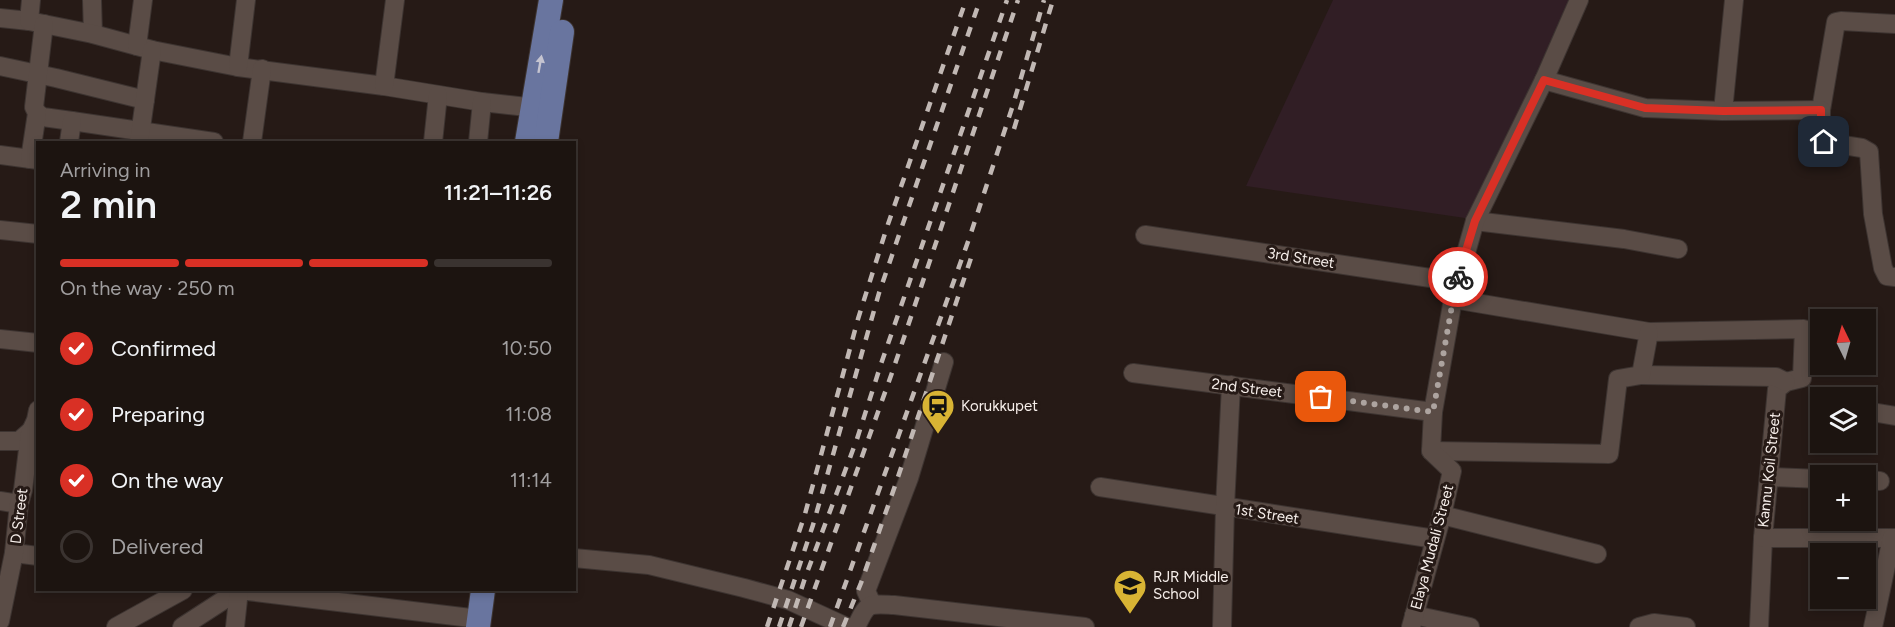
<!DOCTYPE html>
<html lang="en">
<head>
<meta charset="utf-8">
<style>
	body { margin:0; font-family:Figtree,sans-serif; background:#29211e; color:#f1f3f6; height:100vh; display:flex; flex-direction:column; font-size:22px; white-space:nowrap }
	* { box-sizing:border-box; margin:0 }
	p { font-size:20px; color:#a09e9f }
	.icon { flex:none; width:33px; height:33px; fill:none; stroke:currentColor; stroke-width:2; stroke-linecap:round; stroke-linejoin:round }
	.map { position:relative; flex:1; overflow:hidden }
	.details { position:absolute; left:36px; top:141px; width:540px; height:450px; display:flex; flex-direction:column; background:#1c1410; border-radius:0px; box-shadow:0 3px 9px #0003,0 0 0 2px #3a3330 }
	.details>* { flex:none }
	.needle { width:39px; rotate:355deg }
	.controls { position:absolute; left:1810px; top:309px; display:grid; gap:12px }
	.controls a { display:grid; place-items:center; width:66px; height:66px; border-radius:0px; background:#1c1410; box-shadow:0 3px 9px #0003,0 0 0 2px #3a3330; font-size:30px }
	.pin { position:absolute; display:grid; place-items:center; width:51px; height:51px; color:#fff; margin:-26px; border-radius:12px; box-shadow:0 3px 9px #0006 }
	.courier { position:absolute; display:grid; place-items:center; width:60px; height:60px; margin:-30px; border:4px solid #d93025; border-radius:50%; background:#fff; color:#222; box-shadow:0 2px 8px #0007 }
	.headline em { font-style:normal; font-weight:600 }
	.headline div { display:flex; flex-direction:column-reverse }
	.headline { display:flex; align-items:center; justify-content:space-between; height:102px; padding:0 24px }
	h1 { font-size:39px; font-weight:600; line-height:45px }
	.bar { display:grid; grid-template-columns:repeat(4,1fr); gap:9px 6px; align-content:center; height:72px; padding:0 24px }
	.bar i { height:8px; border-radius:4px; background:#3a3330 }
	.bar .selected { background:#d93025 }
	.bar p { grid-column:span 4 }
	ol { padding:0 24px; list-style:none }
	li { display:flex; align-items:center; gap:18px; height:66px }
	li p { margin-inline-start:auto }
	li .icon { padding:6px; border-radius:50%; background:#d93025; color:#fff; stroke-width:4 }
	li:last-child { color:#a09e9f }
	li i { width:33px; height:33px; border:3px solid #3a3330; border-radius:50% }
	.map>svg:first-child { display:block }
	.education { fill:#311e25 }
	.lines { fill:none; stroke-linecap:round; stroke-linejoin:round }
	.minor-casing { stroke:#3d3431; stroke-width:20 }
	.major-casing { stroke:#3d3431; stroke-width:26 }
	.minor { stroke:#5a4c46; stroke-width:18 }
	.major { stroke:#69759f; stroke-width:24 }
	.rail { stroke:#c1b8b4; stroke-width:4.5; stroke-dasharray:10 10; stroke-linecap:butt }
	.oneway { fill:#c5c4d0 }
	.done { stroke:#ada4a0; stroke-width:6; stroke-dasharray:0 10.8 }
	.route { stroke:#d93025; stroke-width:8 }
	.labels { text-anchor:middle; stroke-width:6; stroke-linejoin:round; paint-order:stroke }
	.street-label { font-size:15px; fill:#f6eeea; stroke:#261a16 }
	.poi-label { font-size:15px; fill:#f6eeea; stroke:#261a16; text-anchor:start }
</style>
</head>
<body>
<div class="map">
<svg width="1895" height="627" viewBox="0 0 1895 627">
	<rect width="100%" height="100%" fill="#261a16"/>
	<polygon class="education" points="1333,0 1576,0 1472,219 1246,186"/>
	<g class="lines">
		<g class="minor-casing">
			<g id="minor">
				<polyline points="92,0 93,34"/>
				<polyline points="0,18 29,21 93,34 152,50 238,67 384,86 482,102 545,109"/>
				<polyline points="29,21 31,0"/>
				<polyline points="1895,24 1841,21 1836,22 1821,110 1821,135 1824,142 1862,148 1869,152 1873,214 1883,268 1887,276 1895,277"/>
				<polyline points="137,46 143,0"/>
				<polyline points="0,66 56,78 145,100"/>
				<polyline points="238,67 246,0"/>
				<polyline points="1544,80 1645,108 1723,111 1821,110"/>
				<polyline points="384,86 395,0"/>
				<polyline points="1723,111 1734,0"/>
				<polyline points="37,113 43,117 72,121 214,142"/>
				<polyline points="69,142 72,121"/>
				<polyline points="139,142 152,50"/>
				<polyline points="252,142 262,69"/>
				<polyline points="433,142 438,95"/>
				<polyline points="478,142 482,102"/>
				<polyline points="0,155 38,160"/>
				<polyline points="30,159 37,113 34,107 44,24"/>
				<polyline points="1475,221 1624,239 1678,249"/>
				<polyline points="0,230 38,234"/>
				<polyline points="1145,235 1457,282"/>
				<polyline points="1453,299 1649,332 1804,329 1802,378 1786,382 1777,389 1763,538 1759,627"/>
				<polyline points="0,339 38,343"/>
				<polyline points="1133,373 1433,412"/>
				<polyline points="1641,375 1776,377 1786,382"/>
				<polyline points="1866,411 1895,416"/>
				<polyline points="0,441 19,441 35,427"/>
				<polyline points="1431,451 1609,454 1618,379 1641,375 1649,332"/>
				<polyline points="1769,477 1821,479"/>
				<polyline points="1866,480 1880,481"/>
				<polyline points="1100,487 1435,539"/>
				<polyline points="0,501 19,504"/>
				<polyline points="1442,515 1597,554"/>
				<polyline points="1763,538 1895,538"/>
				<polyline points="14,553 38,556"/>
				<polyline points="574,558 649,565 744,588 788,600 847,627"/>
				<polyline points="239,590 479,619"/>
				<polyline points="872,604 866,591 909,478 944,362"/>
				<polyline points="1414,615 1470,627"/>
				<polyline points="0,621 14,553 19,504 23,490 30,433 36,420 38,410"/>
				<polyline points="116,627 183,590"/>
				<polyline points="182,627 239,590"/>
				<polyline points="235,627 239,590"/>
				<path d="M856,627c12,-25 11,-23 38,-22l191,22"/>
				<polyline points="1222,627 1225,507 1231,385"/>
				<polyline points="1411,627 1442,515 1452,471 1431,451 1433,412 1453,299 1475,221 1544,80 1579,0"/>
				<polyline points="1639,627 1654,623 1686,627"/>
				<polyline points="1873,627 1892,538"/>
			</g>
		</g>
		<g class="major-casing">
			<g id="major">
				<polyline points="527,142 551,0"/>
				<polyline points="546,142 562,32"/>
				<polyline points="478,627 483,590"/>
			</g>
		</g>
		<use href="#minor" class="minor"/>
		<use href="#major" class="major"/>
		<g class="rail">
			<polyline points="1014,129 1053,0"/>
			<polyline points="767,627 805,514 858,319 887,227 966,0"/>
			<polyline points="779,627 813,525 879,293 980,0"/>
			<polyline points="789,627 805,578 857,439 881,364 1007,0"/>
			<polyline points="801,627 893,370 1018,0"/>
			<polyline points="830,627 970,236 1013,105 1044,0"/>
			<polyline points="843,627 861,583 896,483 973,252"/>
		</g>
	</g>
	<defs><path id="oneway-solid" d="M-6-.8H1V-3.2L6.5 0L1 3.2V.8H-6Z" transform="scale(1.5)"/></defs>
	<use class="oneway" href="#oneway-solid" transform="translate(540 64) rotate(-80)"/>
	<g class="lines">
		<polyline class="done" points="1321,397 1433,412 1453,300 1458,277"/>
		<polyline class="route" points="1458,277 1475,221 1544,80 1645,108 1723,111 1821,110 1821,135 1824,142"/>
	</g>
	<defs>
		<g id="station-pin" transform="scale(1.725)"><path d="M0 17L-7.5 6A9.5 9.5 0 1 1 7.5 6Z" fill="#d8b434" stroke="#261a16"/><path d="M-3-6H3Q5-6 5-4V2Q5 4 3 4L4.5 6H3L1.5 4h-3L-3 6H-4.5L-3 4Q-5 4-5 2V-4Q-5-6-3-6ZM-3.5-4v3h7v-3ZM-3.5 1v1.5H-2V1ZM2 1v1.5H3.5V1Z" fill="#111"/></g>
		<g id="school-pin" transform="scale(1.725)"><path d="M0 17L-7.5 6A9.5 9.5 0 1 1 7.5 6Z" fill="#d8b434" stroke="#261a16"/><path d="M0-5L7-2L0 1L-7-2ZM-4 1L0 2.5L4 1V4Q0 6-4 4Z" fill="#111"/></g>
	</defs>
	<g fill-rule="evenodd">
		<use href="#station-pin" x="938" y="406"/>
		<use href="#school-pin" x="1130" y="586"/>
	</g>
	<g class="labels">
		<g class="street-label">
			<text transform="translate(1301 258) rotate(9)" y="5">3rd Street</text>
			<text transform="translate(1247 388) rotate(7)" y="5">2nd Street</text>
			<text transform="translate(1769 470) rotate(-84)" y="5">Kannu Koil Street</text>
			<text transform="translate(1267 514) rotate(9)" y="5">1st Street</text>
			<text transform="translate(19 516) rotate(-83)" y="5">D Street</text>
			<text transform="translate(1432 547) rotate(-75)" y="5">Elaya Mudali Street</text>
		</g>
		<g class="poi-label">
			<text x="961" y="411">Korukkupet</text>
			<text x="1153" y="582">RJR Middle<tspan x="1153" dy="17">School</tspan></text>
		</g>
	</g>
</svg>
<div class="controls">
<a><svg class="needle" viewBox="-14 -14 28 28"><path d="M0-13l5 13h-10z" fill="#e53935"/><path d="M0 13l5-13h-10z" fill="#a09e9f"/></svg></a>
<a><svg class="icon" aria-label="layers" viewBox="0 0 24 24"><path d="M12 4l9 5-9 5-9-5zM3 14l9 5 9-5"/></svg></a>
<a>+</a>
<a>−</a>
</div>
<div class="pin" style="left:1321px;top:397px;background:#ea580c"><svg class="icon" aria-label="bag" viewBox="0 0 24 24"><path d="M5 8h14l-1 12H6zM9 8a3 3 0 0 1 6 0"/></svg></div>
<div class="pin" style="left:1824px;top:142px;background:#1f2937"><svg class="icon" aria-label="home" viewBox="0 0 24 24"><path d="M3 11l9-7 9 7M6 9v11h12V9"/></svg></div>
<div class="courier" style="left:1458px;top:277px"><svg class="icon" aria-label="bike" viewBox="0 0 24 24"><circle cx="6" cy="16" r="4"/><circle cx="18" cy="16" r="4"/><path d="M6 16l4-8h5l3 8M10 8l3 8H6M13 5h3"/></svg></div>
<section class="details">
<div class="headline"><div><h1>2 min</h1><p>Arriving in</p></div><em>11:21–11:26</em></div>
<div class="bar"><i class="selected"></i><i class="selected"></i><i class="selected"></i><i></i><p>On the way · 250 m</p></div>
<ol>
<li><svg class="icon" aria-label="check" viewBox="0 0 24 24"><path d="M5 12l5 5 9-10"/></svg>Confirmed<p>10:50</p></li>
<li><svg class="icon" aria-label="check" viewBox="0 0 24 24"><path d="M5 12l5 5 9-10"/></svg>Preparing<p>11:08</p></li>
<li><svg class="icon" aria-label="check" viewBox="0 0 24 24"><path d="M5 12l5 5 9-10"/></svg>On the way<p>11:14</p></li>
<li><i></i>Delivered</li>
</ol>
</section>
</div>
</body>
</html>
